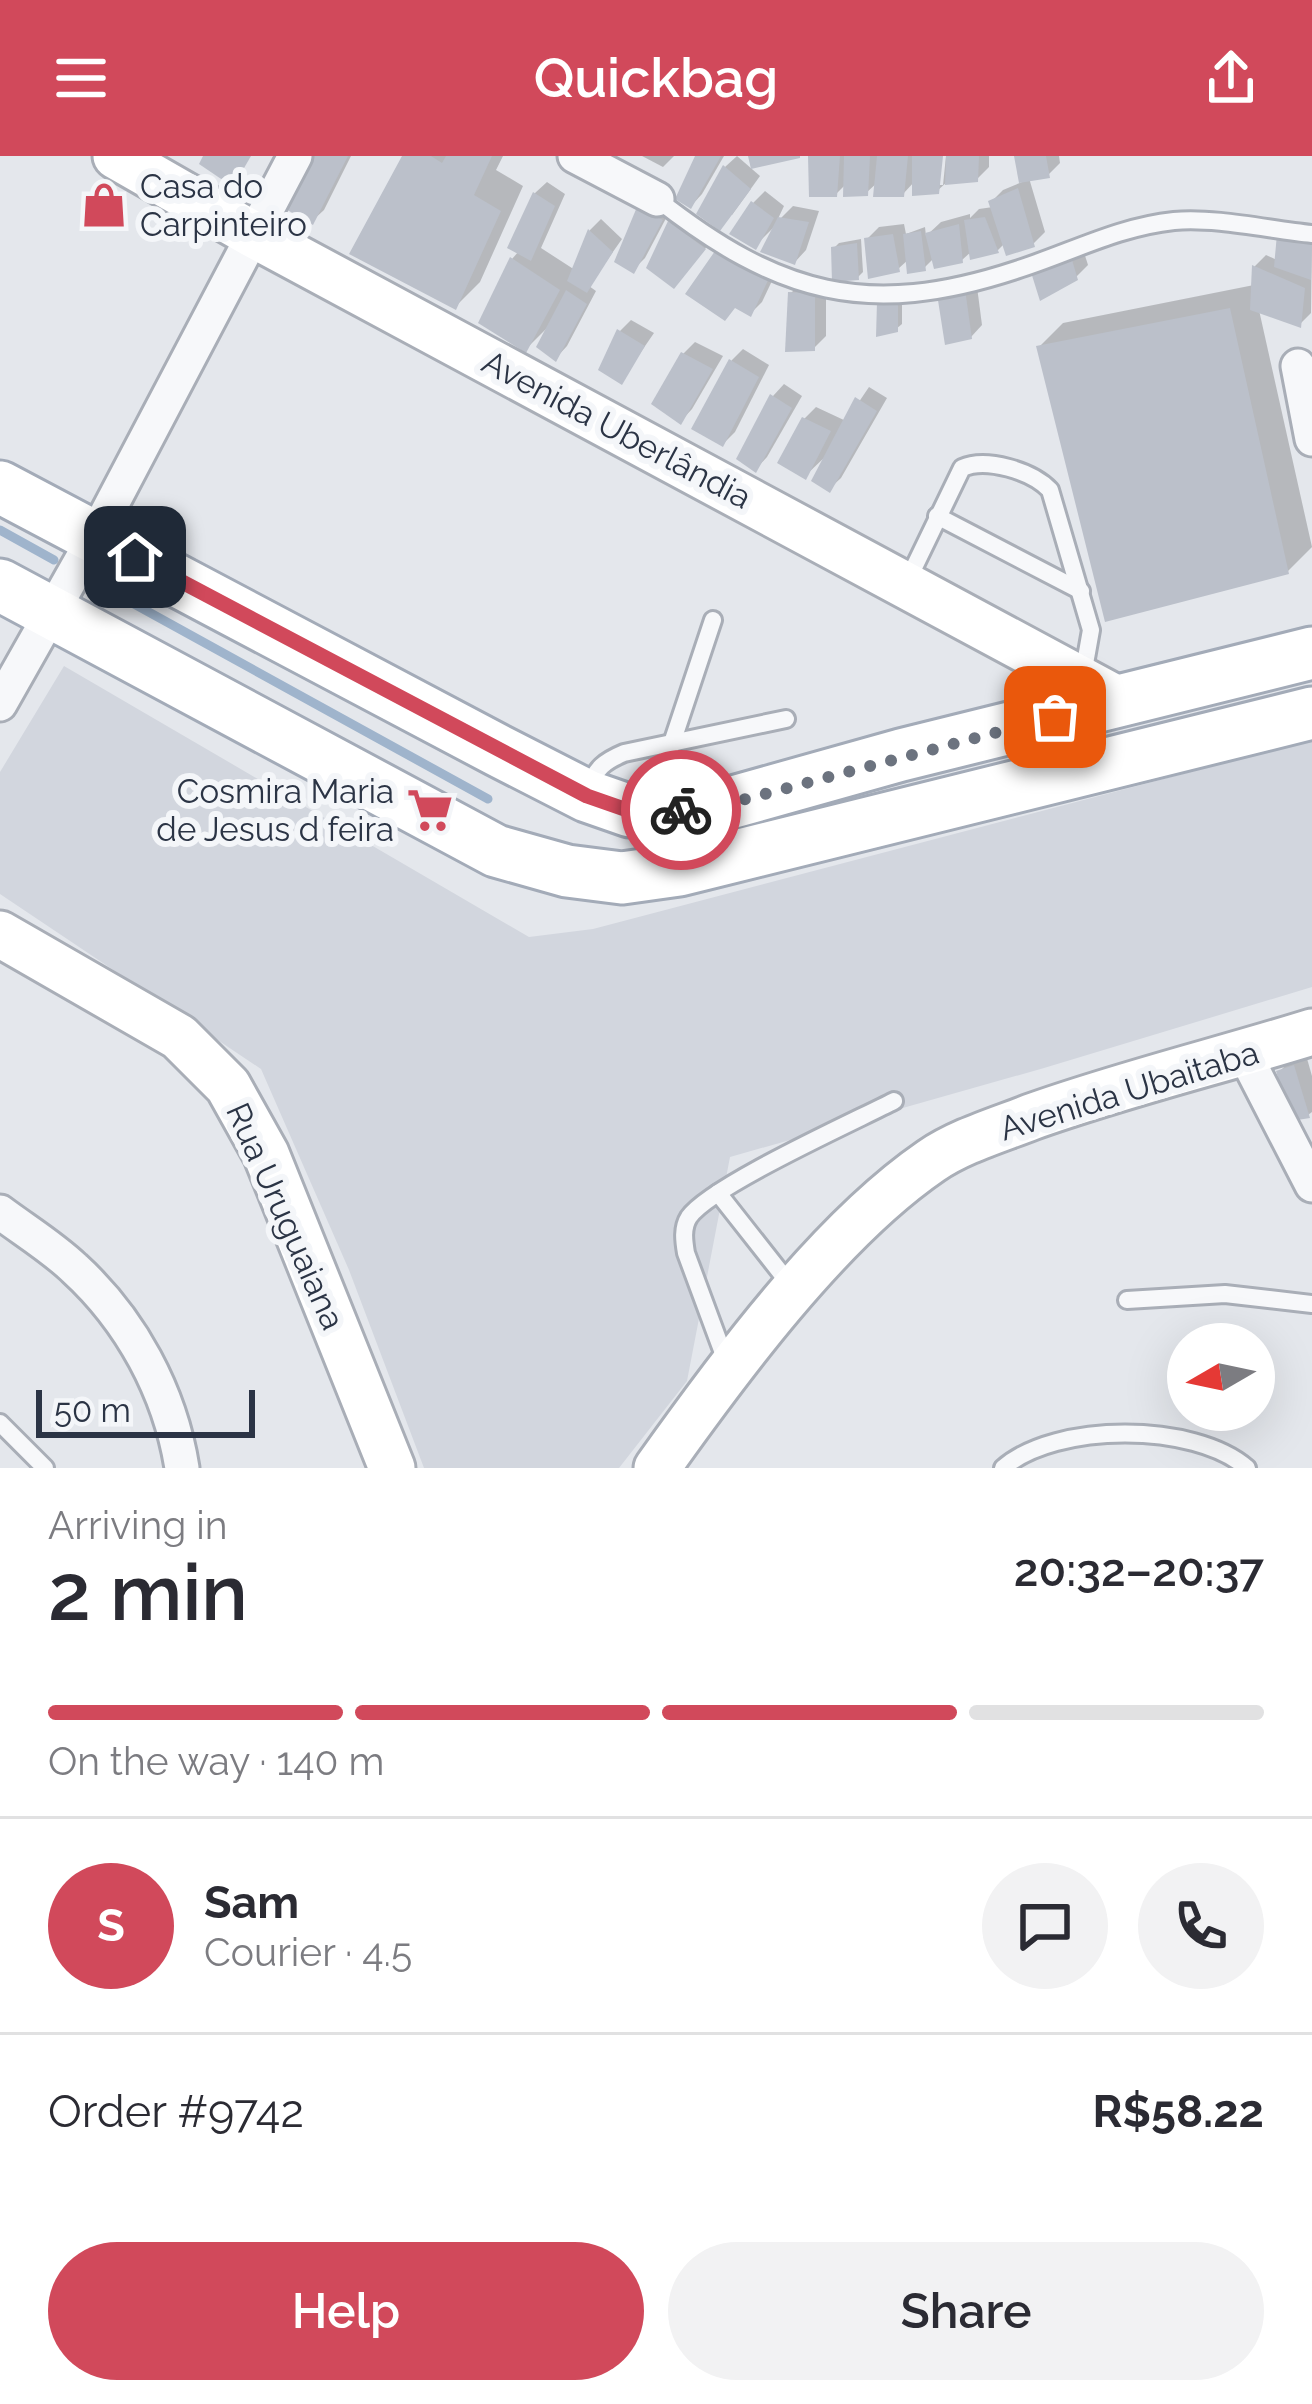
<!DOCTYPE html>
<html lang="en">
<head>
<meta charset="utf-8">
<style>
	body { margin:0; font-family:Raleway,sans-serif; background:#f2f2f3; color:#2b2b33; height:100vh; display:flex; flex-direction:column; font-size:45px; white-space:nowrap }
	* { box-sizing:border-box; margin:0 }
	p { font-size:39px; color:#7c7c81 }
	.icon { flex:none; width:66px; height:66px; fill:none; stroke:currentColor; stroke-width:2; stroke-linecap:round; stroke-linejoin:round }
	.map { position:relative; height:1312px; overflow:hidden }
	.details { display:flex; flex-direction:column; background:#fff; flex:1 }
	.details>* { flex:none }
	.needle { width:78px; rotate:261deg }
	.buttons { position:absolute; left:1167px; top:1167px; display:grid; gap:24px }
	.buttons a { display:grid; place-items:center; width:108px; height:108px; border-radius:50%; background:#fff; box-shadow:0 12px 48px #0002; font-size:60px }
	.scale { position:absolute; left:36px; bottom:30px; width:219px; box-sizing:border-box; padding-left:12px; border:6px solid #2b3445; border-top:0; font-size:33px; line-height:42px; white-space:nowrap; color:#2b3445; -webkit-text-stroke:9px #f4f6f9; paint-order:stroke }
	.pin { position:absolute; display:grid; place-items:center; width:102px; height:102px; color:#fff; margin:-51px; border-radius:24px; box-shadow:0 6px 18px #0006 }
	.courier { position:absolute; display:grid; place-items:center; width:120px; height:120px; margin:-60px; border:9px solid #d1495b; border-radius:50%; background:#fff; color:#222; box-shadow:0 3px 15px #0007 }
	.overview em { font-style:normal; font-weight:600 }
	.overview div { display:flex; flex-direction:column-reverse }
	.overview { display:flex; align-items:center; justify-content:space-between; height:204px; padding:0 48px }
	h1 { font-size:78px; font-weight:600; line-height:90px }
	.bar { display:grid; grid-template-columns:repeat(4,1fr); gap:18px 12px; align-content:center; height:144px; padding:0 48px }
	.bar i { height:15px; border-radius:9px; background:#e1e1e2 }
	.bar .active { background:#d1495b }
	.bar p { grid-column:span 4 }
	.line { display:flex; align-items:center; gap:30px; padding:0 48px; border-top:3px solid #e1e1e2 }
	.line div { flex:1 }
	.round { display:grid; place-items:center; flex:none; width:126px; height:126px; border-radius:63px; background:#f2f2f3 }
	.cta { display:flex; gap:24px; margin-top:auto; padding:24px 48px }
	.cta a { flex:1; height:138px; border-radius:72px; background:#d1495b; color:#fff; font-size:48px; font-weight:600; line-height:138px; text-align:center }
	.cta a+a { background:#f2f2f3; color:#2b2b33 }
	header { display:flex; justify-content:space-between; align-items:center; height:156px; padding:0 48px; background:#d1495b; color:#fff; font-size:54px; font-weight:600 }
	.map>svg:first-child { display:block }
	.built { fill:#d2d6de }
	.shadow { fill:#0003 }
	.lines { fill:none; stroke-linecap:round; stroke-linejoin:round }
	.stream { stroke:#9fb4cc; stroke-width:9 }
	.building { fill:#bbc0ca }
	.lane-casing { stroke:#a9aeb7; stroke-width:22 }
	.street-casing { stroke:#a9aeb7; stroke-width:39 }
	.secondary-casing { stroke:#a9aeb7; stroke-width:51 }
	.primary-casing { stroke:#a3abb8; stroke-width:57 }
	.lane { stroke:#f7f8fa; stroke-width:16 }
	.street { stroke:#f7f8fa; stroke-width:33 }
	.secondary { stroke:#fff; stroke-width:45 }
	.primary { stroke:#fff; stroke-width:51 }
	.done { stroke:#6c737f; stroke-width:12; stroke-dasharray:0 21.6 }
	.route { stroke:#d1495b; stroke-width:15 }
	.labels { text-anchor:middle; stroke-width:12; stroke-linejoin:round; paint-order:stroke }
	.poi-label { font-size:33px; fill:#2b3445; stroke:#f4f6f9; text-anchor:start }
	.street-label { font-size:33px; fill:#2b3445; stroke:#f4f6f9 }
</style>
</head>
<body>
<header><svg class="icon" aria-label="menu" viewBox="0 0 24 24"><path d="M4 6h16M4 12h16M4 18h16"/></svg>Quickbag<svg class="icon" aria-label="share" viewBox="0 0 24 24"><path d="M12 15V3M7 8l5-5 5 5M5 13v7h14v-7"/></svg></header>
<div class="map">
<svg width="1312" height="1312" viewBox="0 0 1312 1312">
	<rect width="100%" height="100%" fill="#e4e7ec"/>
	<polygon class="built" points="64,510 529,781 593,773 1312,584 1312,831 1044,912 730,1001 687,1225 619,1312 424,1312 349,1114 261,913 0,738 0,616"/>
	<g class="shadow">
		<polygon points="316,0 351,0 324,54 312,65"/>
		<polygon points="405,0 503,0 496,14 523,30 480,126 456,150"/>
		<polygon points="642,0 674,0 663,11"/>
		<polygon points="698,0 724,0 702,38 691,50"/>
		<polygon points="737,0 760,20 732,59 725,11"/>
		<polygon points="811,0 940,0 937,29 943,29 946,0 989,0 989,11 977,23 947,26 937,35 915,25 903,38 878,26 866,37 847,27 836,38"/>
		<polygon points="1017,0 1059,0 1060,7 1048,19 1029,22 1045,76 1033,88 1005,87 998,94 972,95 962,104 934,102 924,112 909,103 898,113 867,83 879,71 904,68 906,78 925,71 926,80 941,66 970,58 970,62 979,53 993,51 991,46 1003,34 1022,26"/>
		<polygon points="547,26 565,38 541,92 575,114 590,74 601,63 622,83 589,130 596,135 567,190 556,202 549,170 526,193 512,103 519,95 535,37"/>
		<polygon points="765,35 784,50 776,67 793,50 819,55 806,94 795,106 774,71 755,90 753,47"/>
		<polygon points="652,41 672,51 645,102 633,114"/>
		<polygon points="682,56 715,80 685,118 670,67"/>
		<polygon points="1312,70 1311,157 1300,168 1259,154 1312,391 1288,415 1039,191 1063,167 1254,129 1255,110 1266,99 1277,104"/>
		<polygon points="861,83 863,116 858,121 834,92 839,87"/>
		<polygon points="729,85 780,108 762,146 751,157 717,96"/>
		<polygon points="1081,87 1088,109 1076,121 1033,114"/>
		<polygon points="976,123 982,169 971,181 941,139"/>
		<polygon points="803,125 826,126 826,180 814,192 791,137"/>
		<polygon points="902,140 902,168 896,173 880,147"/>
		<polygon points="631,164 654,177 621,225 620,175"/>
		<polygon points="695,186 723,200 692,253 681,265 683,198"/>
		<polygon points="743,193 769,209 735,276 723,288 695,272 732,204"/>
		<polygon points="784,228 802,240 767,301 756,313 773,240"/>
		<polygon points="869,231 887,242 841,322 829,333 826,300 805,320 804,263 816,251 846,265"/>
		<polygon points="1306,899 1312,920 1312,956 1308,959 1279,916 1291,904"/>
	</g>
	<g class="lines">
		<g class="stream">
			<polyline points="0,374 54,404"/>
			<polyline points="96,427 488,643"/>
		</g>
	</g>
	<g class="building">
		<polygon points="203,0 251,0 233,31 199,8"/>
		<polygon points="313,0 348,0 313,69 284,52"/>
		<polygon points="402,0 431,0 442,7 446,0 492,0 474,39 501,55 456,154 349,98"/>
		<polygon points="695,0 721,0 691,53 675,43"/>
		<polygon points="748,0 800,0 800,2 751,13"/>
		<polygon points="808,0 840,0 837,41 809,41"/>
		<polygon points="844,0 870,0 868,40 843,41"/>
		<polygon points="877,0 908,0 904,41 873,41"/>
		<polygon points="912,0 943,0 939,38 912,40"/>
		<polygon points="946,0 979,0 978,26 945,29"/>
		<polygon points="1014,0 1046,0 1050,22 1019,27"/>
		<polygon points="723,9 751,33 720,75 696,58"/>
		<polygon points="1018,32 1035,91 1006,100 988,45"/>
		<polygon points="533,36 555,50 531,105 507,92"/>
		<polygon points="751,45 774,62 756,94 729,78"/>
		<polygon points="637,51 663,64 634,118 614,106"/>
		<polygon points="778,61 809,66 795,109 760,96"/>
		<polygon points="985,61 999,97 970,104 964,64"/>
		<polygon points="668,65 706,93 674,133 646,112"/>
		<polygon points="959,68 963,107 934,113 925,77"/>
		<polygon points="588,73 613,96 587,137 567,125"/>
		<polygon points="921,75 926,115 907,118 903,78"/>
		<polygon points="893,78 900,116 868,123 864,82"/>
		<polygon points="1277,78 1312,82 1311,124 1274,111"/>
		<polygon points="857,87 859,124 832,126 831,91"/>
		<polygon points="715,95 770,120 751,161 735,152 725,165 685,138"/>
		<polygon points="1070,97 1078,124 1040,145 1030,113"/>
		<polygon points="510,101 560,134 526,197 478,167"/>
		<polygon points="1252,109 1305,132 1301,172 1250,154"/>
		<polygon points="965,133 972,183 945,189 937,138"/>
		<polygon points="566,134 587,148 556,206 536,191"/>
		<polygon points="788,136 815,137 815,195 785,196"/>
		<polygon points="898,144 898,176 876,181 877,146"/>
		<polygon points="1230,152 1289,418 1105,466 1036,190"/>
		<polygon points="617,173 645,190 622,229 598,214"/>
		<polygon points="681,196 713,213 681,269 651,248"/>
		<polygon points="729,203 759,221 723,291 691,273"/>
		<polygon points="770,238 792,252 756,317 736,303"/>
		<polygon points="855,241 877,255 830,337 811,325"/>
		<polygon points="802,261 831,275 806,324 777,307"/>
		<polygon points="1294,909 1310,962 1291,965 1276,915"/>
	</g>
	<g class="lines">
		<g class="lane-casing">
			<g id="lane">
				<path d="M657,43c121,95 210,120 359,71 54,-17 101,-43 158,-49 41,-4 97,9 138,13"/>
				<polyline points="937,360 1081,435"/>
				<path d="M906,428l56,-116c24,-11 70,3 88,22l41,140 -8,45"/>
				<path d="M589,633c6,-21 16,-28 35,-36l162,-34"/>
				<polyline points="651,650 713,464"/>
				<polyline points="718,1037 792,1131"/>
				<polyline points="1127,1144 1225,1138 1312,1148"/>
				<path d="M726,1205l-40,-108c-2,-12 -4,-25 3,-36 22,-31 164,-95 205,-116"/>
				<polyline points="0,1267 45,1312"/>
				<path d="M1003,1312c53,-46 191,-46 244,0"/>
			</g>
		</g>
		<g class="street-casing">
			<g id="street">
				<polyline points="575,0 657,43"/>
				<polyline points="1298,210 1312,283"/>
				<polyline points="0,548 95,380 295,0"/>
				<polyline points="1244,897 1312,1029"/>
				<path d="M0,1056c24,18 52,35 74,56 57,52 96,124 108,200"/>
			</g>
		</g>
		<g class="secondary-casing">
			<g id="secondary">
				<polyline points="116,0 254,79 1119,544"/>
				<polyline points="0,778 179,881 228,930 266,998 392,1312"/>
				<path d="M657,1312c71,-100 172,-237 274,-307 29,-20 67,-31 100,-44 92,-33 188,-56 281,-85"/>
			</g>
		</g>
		<g class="primary-casing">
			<g id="primary">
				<polyline points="0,331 499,595 587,640 630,655 712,652 901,599 1312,497"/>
				<polyline points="0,429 496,695 567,715 622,722 679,714 1312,557"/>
			</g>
		</g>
		<use href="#lane" class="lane"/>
		<use href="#street" class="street"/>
		<use href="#secondary" class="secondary"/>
		<use href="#primary" class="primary"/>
	</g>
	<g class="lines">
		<polyline class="done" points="681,654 742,644 1055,561"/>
		<polyline class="route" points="135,401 587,640 630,655 681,654"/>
	</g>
	<defs>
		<g id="shop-bare" transform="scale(3.6)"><path d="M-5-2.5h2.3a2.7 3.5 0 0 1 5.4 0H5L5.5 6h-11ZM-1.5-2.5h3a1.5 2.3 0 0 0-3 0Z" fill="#d1495b" stroke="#f4f6f9" stroke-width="2.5" paint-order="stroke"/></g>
		<g id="supermarket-bare" transform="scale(3.6)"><path d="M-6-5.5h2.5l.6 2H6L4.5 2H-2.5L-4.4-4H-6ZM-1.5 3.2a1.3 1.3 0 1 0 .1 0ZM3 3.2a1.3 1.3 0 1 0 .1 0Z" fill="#d1495b" stroke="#f4f6f9" stroke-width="2.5" paint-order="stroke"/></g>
	</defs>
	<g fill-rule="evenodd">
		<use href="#shop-bare" x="104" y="49"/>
		<use href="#supermarket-bare" x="430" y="654"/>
	</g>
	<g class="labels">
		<g class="poi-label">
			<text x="140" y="42">Casa do<tspan x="140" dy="38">Carpinteiro</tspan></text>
			<text x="394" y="647" text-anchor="end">Cosmira Maria<tspan x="394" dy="38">de Jesus d feira</tspan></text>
		</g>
		<g class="street-label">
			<text transform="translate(617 273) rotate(28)" y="12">Avenida Uberlândia</text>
			<text transform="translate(1129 934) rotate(-17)" y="12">Avenida Ubaitaba</text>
			<text transform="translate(286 1060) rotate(66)" y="12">Rua Uruguaiana</text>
		</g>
	</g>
</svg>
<div class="buttons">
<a><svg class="needle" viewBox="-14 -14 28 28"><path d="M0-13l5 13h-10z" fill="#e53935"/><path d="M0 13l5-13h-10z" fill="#7c7c81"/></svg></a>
</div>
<div class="scale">50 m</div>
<div class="pin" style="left:1055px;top:561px;background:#ea580c"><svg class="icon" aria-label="bag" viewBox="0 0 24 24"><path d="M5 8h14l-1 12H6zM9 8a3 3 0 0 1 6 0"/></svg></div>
<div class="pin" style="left:135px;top:401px;background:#1f2937"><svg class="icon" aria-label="home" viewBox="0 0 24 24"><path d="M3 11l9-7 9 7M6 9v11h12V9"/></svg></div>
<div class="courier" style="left:681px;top:654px"><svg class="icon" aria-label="bike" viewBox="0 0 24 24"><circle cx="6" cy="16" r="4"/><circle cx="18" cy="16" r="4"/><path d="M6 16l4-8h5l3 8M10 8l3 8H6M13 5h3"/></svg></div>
</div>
<section class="details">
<div class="overview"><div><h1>2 min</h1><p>Arriving in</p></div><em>20:32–20:37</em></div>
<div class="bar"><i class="active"></i><i class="active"></i><i class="active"></i><i></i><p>On the way · 140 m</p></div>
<div class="line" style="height:216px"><b class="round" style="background:#d1495b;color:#fff">S</b><div><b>Sam</b><p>Courier · 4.5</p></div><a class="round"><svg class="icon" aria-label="chat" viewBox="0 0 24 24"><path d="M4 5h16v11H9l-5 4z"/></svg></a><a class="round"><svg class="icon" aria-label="phone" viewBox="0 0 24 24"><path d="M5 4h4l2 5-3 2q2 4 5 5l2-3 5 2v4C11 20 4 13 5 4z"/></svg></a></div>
<div class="line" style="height:156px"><div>Order #9742</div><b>R$58.22</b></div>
<div class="cta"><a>Help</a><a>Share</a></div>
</section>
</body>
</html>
